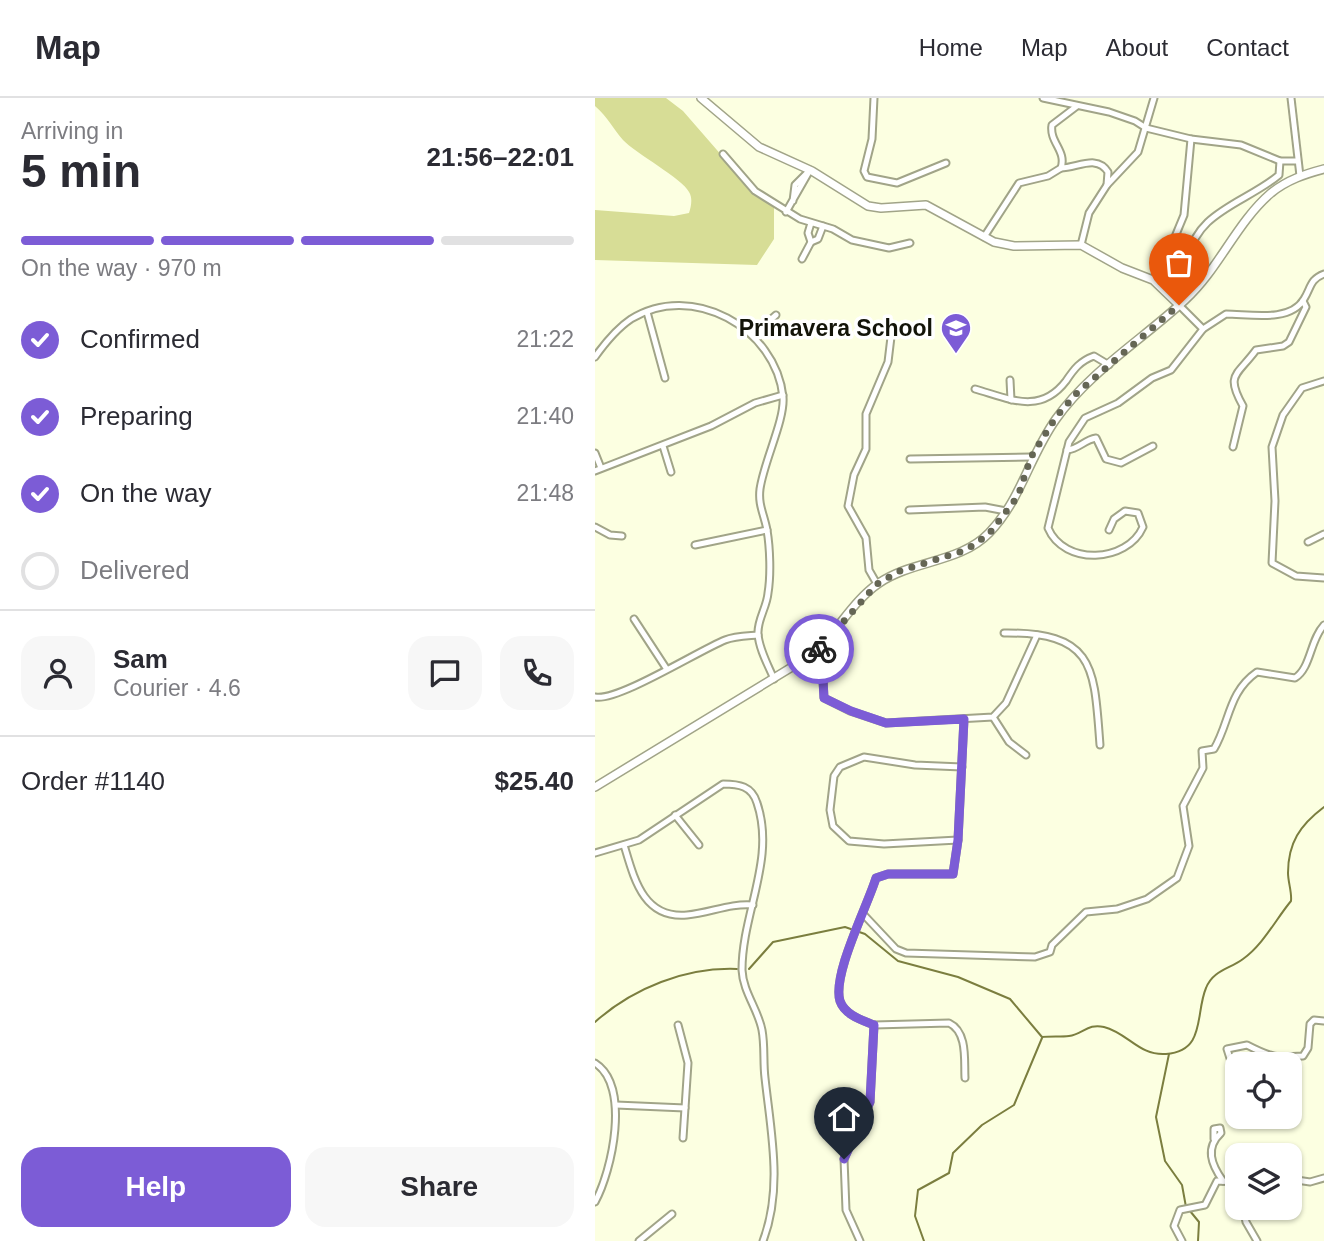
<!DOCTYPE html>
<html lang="en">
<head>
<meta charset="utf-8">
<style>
	body { margin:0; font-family:Arial,sans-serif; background:#f7f7f7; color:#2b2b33; height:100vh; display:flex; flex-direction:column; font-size:26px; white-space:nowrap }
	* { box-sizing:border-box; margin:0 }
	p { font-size:23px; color:#7c7c81 }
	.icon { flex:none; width:38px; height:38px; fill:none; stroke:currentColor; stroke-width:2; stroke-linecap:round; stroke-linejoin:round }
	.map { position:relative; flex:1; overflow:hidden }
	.side { display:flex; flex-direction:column; background:#fff; width:595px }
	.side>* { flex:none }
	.fabs { position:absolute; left:630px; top:954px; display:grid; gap:14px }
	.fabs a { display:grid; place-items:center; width:77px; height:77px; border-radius:14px; background:#fff; box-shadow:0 2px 5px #0004; font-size:35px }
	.pin { position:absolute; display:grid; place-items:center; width:60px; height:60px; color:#fff; margin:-72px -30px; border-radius:50% 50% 50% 0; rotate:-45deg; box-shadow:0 0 7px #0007 }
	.pin .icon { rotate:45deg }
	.courier { position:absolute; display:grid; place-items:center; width:70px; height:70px; margin:-35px; border:5px solid #7c5cd6; border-radius:50%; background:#fff; color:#222; box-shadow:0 2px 9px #0007 }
	.summary em { font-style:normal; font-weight:700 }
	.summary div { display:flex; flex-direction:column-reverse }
	.summary { display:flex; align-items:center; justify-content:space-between; height:119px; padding:0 21px }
	h1 { font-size:46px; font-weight:700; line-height:52px }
	.bar { display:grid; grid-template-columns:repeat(4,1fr); gap:10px 7px; align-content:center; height:84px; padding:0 21px }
	.bar i { height:9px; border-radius:5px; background:#e1e1e2 }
	.bar .selected { background:#7c5cd6 }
	.bar p { grid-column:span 4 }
	.line { display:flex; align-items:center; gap:18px; padding:0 21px; border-top:2px solid #e1e1e2 }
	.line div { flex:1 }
	.round { display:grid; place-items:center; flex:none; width:74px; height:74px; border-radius:21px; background:#f7f7f7 }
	ol { padding:0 21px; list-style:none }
	li { display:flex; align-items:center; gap:21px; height:77px }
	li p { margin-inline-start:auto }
	li .icon { padding:7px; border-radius:50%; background:#7c5cd6; color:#fff; stroke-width:4 }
	li:last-child { color:#7c7c81 }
	li i { width:38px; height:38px; border:4px solid #e1e1e2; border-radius:50% }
	.button { display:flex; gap:14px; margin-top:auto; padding:14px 21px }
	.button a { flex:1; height:80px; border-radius:21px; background:#7c5cd6; color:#fff; font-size:28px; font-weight:700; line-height:80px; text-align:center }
	.button a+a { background:#f7f7f7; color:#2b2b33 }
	header { display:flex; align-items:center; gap:42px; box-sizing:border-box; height:98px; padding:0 35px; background:#fff; border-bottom:2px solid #e1e1e2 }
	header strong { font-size:33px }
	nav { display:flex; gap:38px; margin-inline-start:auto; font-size:24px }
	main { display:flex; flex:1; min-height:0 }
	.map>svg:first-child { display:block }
	.green { fill:#d7dd96 }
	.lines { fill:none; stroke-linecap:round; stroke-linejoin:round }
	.stream { stroke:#7b7e3f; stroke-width:2 }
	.street-casing { stroke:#a1a488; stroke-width:9 }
	.secondary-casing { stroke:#a1a488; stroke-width:10 }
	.street { stroke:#fff; stroke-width:5 }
	.secondary { stroke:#fff; stroke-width:7 }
	.done { stroke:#656655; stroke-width:7; stroke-dasharray:0 12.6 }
	.route { stroke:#7c5cd6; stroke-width:9 }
	.labels { text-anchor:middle; stroke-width:7; stroke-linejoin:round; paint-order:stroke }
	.poi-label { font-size:23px; font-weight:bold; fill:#131409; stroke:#fff; text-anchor:end }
</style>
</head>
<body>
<header>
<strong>Map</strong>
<nav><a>Home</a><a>Map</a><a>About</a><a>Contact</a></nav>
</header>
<main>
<section class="side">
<div class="summary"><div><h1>5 min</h1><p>Arriving in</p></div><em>21:56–22:01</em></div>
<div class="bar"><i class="selected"></i><i class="selected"></i><i class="selected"></i><i></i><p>On the way · 970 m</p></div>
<ol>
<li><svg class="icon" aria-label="check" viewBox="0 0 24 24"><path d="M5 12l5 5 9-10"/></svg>Confirmed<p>21:22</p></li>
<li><svg class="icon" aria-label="check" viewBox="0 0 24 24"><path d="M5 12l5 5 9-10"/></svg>Preparing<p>21:40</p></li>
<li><svg class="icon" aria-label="check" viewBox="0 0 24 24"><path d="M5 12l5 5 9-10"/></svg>On the way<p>21:48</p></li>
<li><i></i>Delivered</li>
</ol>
<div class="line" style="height:126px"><a class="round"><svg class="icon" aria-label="person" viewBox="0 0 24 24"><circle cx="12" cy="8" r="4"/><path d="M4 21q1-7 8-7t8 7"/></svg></a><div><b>Sam</b><p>Courier · 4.6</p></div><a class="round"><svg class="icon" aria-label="chat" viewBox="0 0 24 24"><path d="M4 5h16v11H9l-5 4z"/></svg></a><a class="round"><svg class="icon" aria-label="phone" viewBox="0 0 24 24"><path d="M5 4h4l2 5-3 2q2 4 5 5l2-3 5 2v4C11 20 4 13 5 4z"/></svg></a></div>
<div class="line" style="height:91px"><div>Order #1140</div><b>$25.40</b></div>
<div class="button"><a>Help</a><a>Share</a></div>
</section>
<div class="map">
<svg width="729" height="1143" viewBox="0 0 729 1143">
	<rect width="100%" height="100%" fill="#fcffe1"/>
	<path class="green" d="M0,0h71l17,13 67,77 24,18v33l-17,26 -162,-5v-50l79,6 15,-3c2,-6 4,-15 0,-21 -6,-13 -54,-39 -66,-52 -10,-11 -15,-23 -28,-34z"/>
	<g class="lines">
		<g class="stream">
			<path d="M154,871l24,-27 72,-15 20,7 33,27 60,16 52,22 32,38c9,-1 19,0 27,-1 14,-2 19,-13 35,-9 24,6 35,29 62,27 40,-3 29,-40 40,-66 7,-18 24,-19 37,-29 20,-14 33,-40 48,-58 1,-9 -3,-19 -3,-28 0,-30 12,-48 36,-66"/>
			<path d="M0,924c38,-34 91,-55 142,-53"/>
			<polyline points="574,956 561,1019 570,1063 587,1087 591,1109"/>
			<polyline points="595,1113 604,1124 603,1143"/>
			<polyline points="329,1143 320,1118 323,1092 354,1075 358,1055 387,1027 419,1007 447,940"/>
		</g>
		<g class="street-casing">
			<g id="street">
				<polyline points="279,0 277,41 269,73 272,79 302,85 351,65"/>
				<polyline points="448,0 514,14 540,23 551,30 596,41 646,47 685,63 701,63"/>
				<polyline points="696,0 705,78"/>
				<polyline points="128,56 160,93 205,121 238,131 257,142 294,150 315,145"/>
				<path d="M466,70c16,0 36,-14 47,4l-1,13"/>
				<polyline points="191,114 215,72 200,87 198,103"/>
				<polyline points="216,125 213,135 216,144 223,141 228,128"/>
				<path d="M389,139l35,-54 29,-7 13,-8c6,-17 -12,-26 -9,-43l25,-19"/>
				<polyline points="577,146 589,117 596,41"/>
				<polyline points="486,147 494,115 512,87 543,54 559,0"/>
				<polyline points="207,161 216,144"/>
				<path d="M593,164c5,-50 58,-59 91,-87l1,-14"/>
				<polyline points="584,207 608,231"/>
				<polyline points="52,214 70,280"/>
				<polyline points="159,236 181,217"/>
				<path d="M0,259c10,-14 21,-28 36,-38 61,-38 145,9 152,78 2,23 -19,64 -23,92 -2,16 4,25 7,41 3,18 4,45 1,63 -1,14 -11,27 -10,41 1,15 10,31 16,45"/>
				<polyline points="415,282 416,302"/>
				<polyline points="729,283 707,290 688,317 677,349 680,403 677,465 701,478 729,480"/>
				<path d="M380,291c35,10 65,26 91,-8 8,-12 14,-20 28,-25l15,9"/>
				<polyline points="68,348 76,374"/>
				<path d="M638,349l10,-41c-18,-32 -6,-30 13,-56l27,-4 6,-4 17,-35 -3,-6"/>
				<path d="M472,352c12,-1 17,-10 29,-12l10,21 15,4 32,-17"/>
				<polyline points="0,355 6,370"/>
				<polyline points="315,361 436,359"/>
				<polyline points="0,373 116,328 160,305 188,297"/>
				<polyline points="314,412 390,409 411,413"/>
				<polyline points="0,429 15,437 27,438"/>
				<path d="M514,432l5,-11 11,-8 13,2 5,14c-16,36 -79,39 -95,1l21,-86 16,-24 33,-15 34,-25 19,-8 32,-41 23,-15c23,0 64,9 78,-15 7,-11 6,-20 20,-25"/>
				<polyline points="713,444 729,436"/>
				<polyline points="100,447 172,432"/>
				<polyline points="282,486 274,472 271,440 253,408 259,377 271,351 271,316 293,264 296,239"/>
				<polyline points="39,521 71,570"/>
				<path d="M409,535c92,-1 90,35 96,112"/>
				<polyline points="221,554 227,564 229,600 255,613 291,625 398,619 411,605 442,537"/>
				<path d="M0,599c22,5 103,-46 130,-57 10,-4 22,-4 33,-5"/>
				<polyline points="398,619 414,644 431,657"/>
				<polyline points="80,717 104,747"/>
				<polyline points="363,742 289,746 254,743 238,728 235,712 239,678 245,669 269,659 320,667 367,669"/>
				<path d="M29,747c10,33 19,74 63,70 23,-2 43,-12 66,-10"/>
				<path d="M0,755l44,-13 84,-56c16,0 29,2 34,19 19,56 -15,110 -15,167 1,22 16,39 20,60 3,16 1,32 3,48 6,55 18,110 -2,163"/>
				<path d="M269,817l32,34 10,4 129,4 15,-5 2,-7 34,-33 31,-3 30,-10 30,-21 12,-32 -6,-40 20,-38 -1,-17 12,-2c16,-27 14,-57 43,-77l38,6c16,-10 15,-38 29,-53"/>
				<polyline points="83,927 93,965 88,1040"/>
				<path d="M279,927l75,-2c19,9 15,38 16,55"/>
				<path d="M0,965c36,23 17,108 0,139"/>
				<path d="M639,973l-7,-22 20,-4c25,13 29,13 56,11l5,-8 2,-24 4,-4 10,1"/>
				<polyline points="21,1007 90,1010"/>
				<path d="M619,1041v-10l6,-1 1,5c-16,15 -10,31 2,48"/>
				<polyline points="695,1081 715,1084 729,1080"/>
				<polyline points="648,1110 651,1124 662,1143"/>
				<polyline points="44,1143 77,1116"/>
				<path d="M265,1143l-14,-31 -2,-51 26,-57 4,-77c-12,-5 -29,-10 -34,-24 -8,-26 27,-94 36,-123l12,-4h65l5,-34 6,-121"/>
				<polyline points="587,1143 579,1128 585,1112 610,1107 622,1083 642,1084"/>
			</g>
		</g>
		<g class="secondary-casing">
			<g id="secondary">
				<polyline points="106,0 164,49 217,73 273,108 286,110 331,107 399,144 419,148 486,147 527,170 558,182 584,207"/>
				<path d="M0,689l215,-131c26,-21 41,-54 69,-73 34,-23 81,-20 110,-50 32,-33 40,-76 67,-114 33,-47 87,-80 129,-119 34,-31 51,-77 86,-107 16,-13 34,-19 53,-24"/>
			</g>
		</g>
		<use href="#street" class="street"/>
		<use href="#secondary" class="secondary"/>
	</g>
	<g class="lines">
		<polyline class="done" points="224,551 282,486 305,473 371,452 394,436 423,398 436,359 461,319 482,295 584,207"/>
		<path class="route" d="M224,551l-3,3 6,10 2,36 27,13 35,12 78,-4 -6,121 -5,34h-65l-12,4c-9,29 -44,97 -36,123 5,14 22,19 34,24l-4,77 -26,57"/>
	</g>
	<defs>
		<g id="school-pin" transform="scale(1.575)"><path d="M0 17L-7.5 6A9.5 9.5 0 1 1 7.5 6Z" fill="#7c5cd6" stroke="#fff"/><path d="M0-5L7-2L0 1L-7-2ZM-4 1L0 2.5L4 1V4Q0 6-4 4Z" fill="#fff"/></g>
	</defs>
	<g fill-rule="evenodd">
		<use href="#school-pin" x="361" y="230"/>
	</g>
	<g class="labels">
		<g class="poi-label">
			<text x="338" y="238">Primavera School</text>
		</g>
	</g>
</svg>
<div class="fabs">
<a><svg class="icon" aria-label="locate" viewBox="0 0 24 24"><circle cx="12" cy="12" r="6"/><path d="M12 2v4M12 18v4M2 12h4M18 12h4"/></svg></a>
<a><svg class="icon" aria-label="layers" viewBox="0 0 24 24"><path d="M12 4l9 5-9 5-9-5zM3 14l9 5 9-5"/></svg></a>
</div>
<div class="pin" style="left:584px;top:207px;background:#ea580c"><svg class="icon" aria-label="bag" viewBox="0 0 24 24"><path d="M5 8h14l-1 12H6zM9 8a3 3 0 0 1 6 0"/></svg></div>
<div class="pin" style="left:249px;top:1061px;background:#1f2937"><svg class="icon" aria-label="home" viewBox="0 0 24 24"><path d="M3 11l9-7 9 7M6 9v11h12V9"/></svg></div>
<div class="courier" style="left:224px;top:551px"><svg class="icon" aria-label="bike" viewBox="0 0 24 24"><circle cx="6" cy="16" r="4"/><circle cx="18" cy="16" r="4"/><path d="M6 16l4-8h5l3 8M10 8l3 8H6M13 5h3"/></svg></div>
</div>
</main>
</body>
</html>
